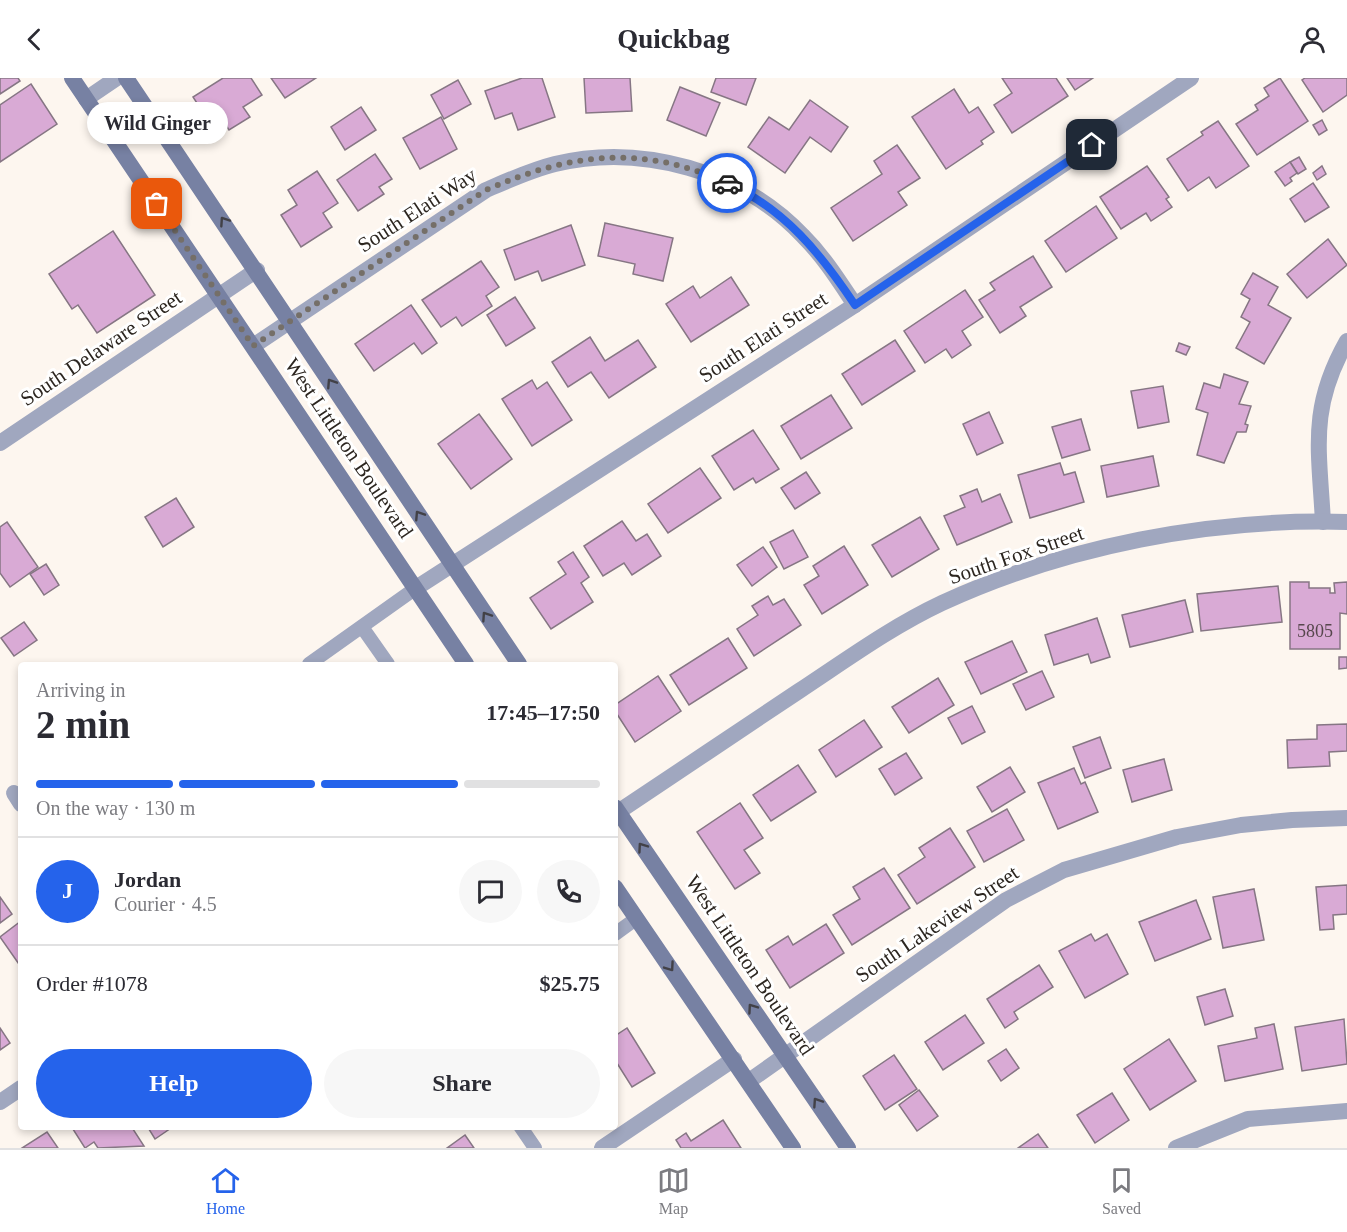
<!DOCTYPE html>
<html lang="en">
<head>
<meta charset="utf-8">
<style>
	body { margin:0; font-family:Georgia,serif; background:#f7f7f7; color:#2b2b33; height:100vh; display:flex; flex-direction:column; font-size:22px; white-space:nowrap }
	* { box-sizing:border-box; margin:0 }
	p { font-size:20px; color:#7c7c81 }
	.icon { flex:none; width:33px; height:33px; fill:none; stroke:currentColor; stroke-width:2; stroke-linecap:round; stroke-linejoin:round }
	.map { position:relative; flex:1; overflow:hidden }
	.details { position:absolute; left:18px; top:584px; width:600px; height:468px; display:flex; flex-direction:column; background:#fff; border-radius:6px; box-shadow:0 3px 9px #0003 }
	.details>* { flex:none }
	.pin { position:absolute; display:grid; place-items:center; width:51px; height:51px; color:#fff; margin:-26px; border-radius:12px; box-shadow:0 3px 9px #0006 }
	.courier { position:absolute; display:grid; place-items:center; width:60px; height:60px; margin:-30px; border:4px solid #2563eb; border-radius:50%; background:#fff; color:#222; box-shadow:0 2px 8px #0007 }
	.bubble { position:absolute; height:42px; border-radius:21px; background:#fff; box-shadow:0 3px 9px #0003; font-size:20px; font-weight:700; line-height:42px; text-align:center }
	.summary em { font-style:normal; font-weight:700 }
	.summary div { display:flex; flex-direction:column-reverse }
	.summary { display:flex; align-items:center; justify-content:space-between; height:102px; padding:0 18px }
	h1 { font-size:39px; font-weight:700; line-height:45px }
	.bar { display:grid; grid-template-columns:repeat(4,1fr); gap:9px 6px; align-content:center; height:72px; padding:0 18px }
	.bar i { height:8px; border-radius:4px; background:#e1e1e2 }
	.bar .on { background:#2563eb }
	.bar p { grid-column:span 4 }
	.line { display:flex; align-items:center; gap:15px; padding:0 18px; border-top:2px solid #e1e1e2 }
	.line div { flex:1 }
	.round { display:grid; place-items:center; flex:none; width:63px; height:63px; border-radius:32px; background:#f7f7f7 }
	.primary-button { display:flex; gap:12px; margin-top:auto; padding:12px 18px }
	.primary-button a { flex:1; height:69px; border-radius:36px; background:#2563eb; color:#fff; font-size:24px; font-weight:700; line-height:69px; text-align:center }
	.primary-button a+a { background:#f7f7f7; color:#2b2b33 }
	header { display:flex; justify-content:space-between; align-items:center; height:78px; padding:0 18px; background:#fff; font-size:27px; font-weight:700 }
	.menu { display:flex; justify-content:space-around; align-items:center; height:84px; border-top:2px solid #e1e1e2; background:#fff; font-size:16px; color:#7c7c81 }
	.menu a { display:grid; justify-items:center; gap:3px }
	.menu .on { color:#2563eb }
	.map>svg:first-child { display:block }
	.building { fill:#d9aad5; stroke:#867684; stroke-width:1.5 }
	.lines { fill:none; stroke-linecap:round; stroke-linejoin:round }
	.service { stroke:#a0a7bf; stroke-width:14 }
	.minor { stroke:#a0a7bf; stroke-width:16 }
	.tertiary { stroke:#a0a7bf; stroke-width:16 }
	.secondary { stroke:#7781a3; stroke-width:16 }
	.oneway { stroke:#424147 }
	.done { stroke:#756f68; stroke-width:6; stroke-dasharray:0 10.8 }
	.route { stroke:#2563eb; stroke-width:8 }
	.labels { text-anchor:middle; stroke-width:6; stroke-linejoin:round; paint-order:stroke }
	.number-label { font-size:18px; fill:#57474d }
	.street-label { font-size:21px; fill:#2c2620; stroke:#fff }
</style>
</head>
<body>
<header><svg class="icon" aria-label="back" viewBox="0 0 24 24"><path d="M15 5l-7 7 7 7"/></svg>Quickbag<svg class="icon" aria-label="person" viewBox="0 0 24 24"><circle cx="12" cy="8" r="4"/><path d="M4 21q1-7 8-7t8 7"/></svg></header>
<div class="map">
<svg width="1347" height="1070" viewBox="0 0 1347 1070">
	<rect width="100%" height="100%" fill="#fdf6ef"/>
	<g class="building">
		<polygon points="0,0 18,0 20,3 0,16"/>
		<polygon points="223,0 251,0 262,17 243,29 250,39 229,52 224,43 213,50 193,19"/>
		<polygon points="271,0 316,0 285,20"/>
		<polygon points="522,0 542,0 555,39 518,52 512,35 495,41 485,13"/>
		<polygon points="584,0 630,0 632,33 586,35"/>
		<polygon points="716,0 756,0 746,27 711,14"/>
		<polygon points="1002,0 1056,0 1068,18 1012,55 994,27 1012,15"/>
		<polygon points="1067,0 1093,0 1075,12"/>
		<polygon points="1280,0 1308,43 1257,77 1236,46 1258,32 1255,27 1269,18 1264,10"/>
		<polygon points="1305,0 1347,0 1347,17 1323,34 1302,2"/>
		<polygon points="458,2 471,26 444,41 431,17"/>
		<polygon points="31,6 57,46 0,84 0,27"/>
		<polygon points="680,9 720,25 706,58 667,42"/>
		<polygon points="954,11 969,35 978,29 994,54 981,63 983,66 946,91 912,39"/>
		<polygon points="810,22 848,49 831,74 810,59 785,95 748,69 769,39 789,52"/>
		<polygon points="361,29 376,52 345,72 331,49"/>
		<polygon points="441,39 457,71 420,91 403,60"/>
		<polygon points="1322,42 1327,52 1319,57 1313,47"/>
		<polygon points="1218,43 1249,88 1216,110 1209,99 1188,113 1167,81 1203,57 1201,54"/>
		<polygon points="897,67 920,100 898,114 907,127 853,163 831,130 882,96 874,83"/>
		<polygon points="375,76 392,101 379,109 384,116 358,133 337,102"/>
		<polygon points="1299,79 1306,91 1298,96 1290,84"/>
		<polygon points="1290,84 1297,95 1290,100 1292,103 1285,108 1275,94"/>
		<polygon points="1147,88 1169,119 1166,121 1172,129 1151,143 1146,135 1121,151 1100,119"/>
		<polygon points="1322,88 1326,96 1317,102 1313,95"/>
		<polygon points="317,93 338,125 323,135 332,149 301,169 281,137 297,127 288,112"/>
		<polygon points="1313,105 1329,129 1305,144 1290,121"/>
		<polygon points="1096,128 1117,160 1066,194 1045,163"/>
		<polygon points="605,145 673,160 663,203 633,196 635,186 598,178"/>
		<polygon points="571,147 585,187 542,203 538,193 515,202 504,172"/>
		<polygon points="113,153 155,217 97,255 78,227 72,231 49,196"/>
		<polygon points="1328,161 1347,187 1307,220 1287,196"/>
		<polygon points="1033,178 1052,209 1020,229 1026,238 1000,255 979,222 995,212 990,205"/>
		<polygon points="481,183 499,209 486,218 492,228 462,248 456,239 441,249 422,222"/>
		<polygon points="1253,195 1278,209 1268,227 1291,240 1264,286 1236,270 1250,244 1241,239 1250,221 1241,216"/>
		<polygon points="731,199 749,227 691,264 666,226 693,208 700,220"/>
		<polygon points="965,212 983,239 962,253 971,267 952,280 946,271 925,285 904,253"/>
		<polygon points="515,219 535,250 506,268 487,237"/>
		<polygon points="411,227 437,265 422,276 414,265 374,293 355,266"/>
		<polygon points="590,259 605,283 638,262 656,289 609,320 591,294 568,309 552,284"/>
		<polygon points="895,262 915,293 862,327 842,296"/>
		<polygon points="1179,265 1190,269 1186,277 1176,273"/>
		<polygon points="1224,296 1248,304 1239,326 1251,328 1245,346 1248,347 1246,354 1237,354 1224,385 1197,377 1208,335 1196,331 1204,305 1220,310"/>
		<polygon points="532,302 537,311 547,304 572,342 532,368 502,321"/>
		<polygon points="1163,308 1169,344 1138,350 1131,313"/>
		<polygon points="831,317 852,350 801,381 781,348"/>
		<polygon points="989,334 1003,365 977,377 963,346"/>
		<polygon points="479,336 512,381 471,411 438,366"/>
		<polygon points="1081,341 1090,372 1062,380 1052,349"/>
		<polygon points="753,352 779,391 756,405 753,400 734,412 712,378"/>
		<polygon points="1153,378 1159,408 1107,419 1101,388"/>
		<polygon points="1060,385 1064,397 1075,394 1084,424 1030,440 1018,397"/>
		<polygon points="700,390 721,420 668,455 648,426"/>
		<polygon points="806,394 820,415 795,431 781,410"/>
		<polygon points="977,411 982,424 1000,416 1012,444 957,467 944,438 965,429 960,418"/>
		<polygon points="176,420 194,449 163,469 145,439"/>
		<polygon points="920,439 939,471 892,499 872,467"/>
		<polygon points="622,443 636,463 647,456 661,478 632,497 624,485 603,498 584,468"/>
		<polygon points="7,444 38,489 10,509 0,495 0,449"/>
		<polygon points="793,452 808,479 784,491 770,464"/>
		<polygon points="844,468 868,507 822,536 804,507 819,498 813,488"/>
		<polygon points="763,469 777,489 752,508 737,487"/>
		<polygon points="573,474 589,499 581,505 593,524 551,551 530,520 566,496 558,484"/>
		<polygon points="46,486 59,507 44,517 30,496"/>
		<polygon points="1290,504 1309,504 1309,510 1330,510 1330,515 1335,515 1334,505 1347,504 1347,536 1340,535 1340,571 1290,571"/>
		<polygon points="1278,508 1282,544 1201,553 1197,516"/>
		<polygon points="768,518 773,527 784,521 801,547 754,578 737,551 758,537 752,528"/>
		<polygon points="1185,522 1193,554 1130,569 1122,537"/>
		<polygon points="1097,540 1110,579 1091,585 1088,576 1054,587 1045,557"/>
		<polygon points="24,544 37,562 14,578 1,560"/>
		<polygon points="728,560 747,590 689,627 670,597"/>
		<polygon points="1012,563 1027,594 981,616 965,584"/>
		<polygon points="1339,579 1347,579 1347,590 1339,591"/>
		<polygon points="1042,593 1054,619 1026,632 1013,606"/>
		<polygon points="658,598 681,633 635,664 615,633 615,627"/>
		<polygon points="938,600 954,627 909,655 892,629"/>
		<polygon points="972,628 985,654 962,666 948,640"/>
		<polygon points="864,642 882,669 836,699 819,672"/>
		<polygon points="1347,646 1347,673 1329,674 1330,688 1288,690 1287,662 1317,661 1317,647"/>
		<polygon points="1100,659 1111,690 1085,700 1073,669"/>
		<polygon points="906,675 922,700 895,717 879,691"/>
		<polygon points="1164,681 1172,712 1132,724 1123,692"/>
		<polygon points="798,687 816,714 771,743 753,717"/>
		<polygon points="1010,689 1025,714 992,734 977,709"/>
		<polygon points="1074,690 1081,706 1085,704 1098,734 1058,751 1038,705"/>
		<polygon points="740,725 763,760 744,772 760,795 735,811 697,754"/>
		<polygon points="1007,731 1024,762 984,784 967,753"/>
		<polygon points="950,750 975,789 917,826 898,797 925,779 919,770"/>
		<polygon points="884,790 910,830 852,867 833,837 860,821 853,809"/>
		<polygon points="1347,807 1347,836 1333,837 1334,851 1320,852 1316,809"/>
		<polygon points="1254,811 1264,862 1223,870 1213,819"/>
		<polygon points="0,819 12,836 0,845"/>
		<polygon points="1196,822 1211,861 1155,883 1139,844"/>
		<polygon points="21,843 21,889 0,859"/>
		<polygon points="826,846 844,875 790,910 766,872 788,858 793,867"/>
		<polygon points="1091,856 1095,863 1107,856 1128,896 1085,920 1059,873"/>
		<polygon points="1039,887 1053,909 1014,934 1018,941 1005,950 987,921"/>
		<polygon points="1225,911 1233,938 1205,947 1197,919"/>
		<polygon points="965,937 984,965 943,992 925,964"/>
		<polygon points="1344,941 1347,986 1302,993 1295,949"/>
		<polygon points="1274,946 1283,991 1225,1003 1218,968 1257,960 1255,950"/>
		<polygon points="0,950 10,965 0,972"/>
		<polygon points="627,950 655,995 632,1009 615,982 615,958"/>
		<polygon points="1169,961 1196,1003 1150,1032 1124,991"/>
		<polygon points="1006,971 1019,990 1001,1003 988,983"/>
		<polygon points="894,977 917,1011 885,1032 863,998"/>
		<polygon points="919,1012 938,1038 917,1053 899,1027"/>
		<polygon points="1112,1015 1129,1042 1095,1065 1077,1037"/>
		<polygon points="723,1042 741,1070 681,1070 676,1062 686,1055 691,1063"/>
		<polygon points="71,1048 131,1048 144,1068 98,1070 94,1064 85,1070"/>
		<polygon points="147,1048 174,1048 155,1061"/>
		<polygon points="47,1054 58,1070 22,1070"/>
		<polygon points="1038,1056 1048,1070 1018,1070"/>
		<polygon points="465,1057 474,1070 447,1070"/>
	</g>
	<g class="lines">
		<g class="service">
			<polyline points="362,549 388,586"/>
			<polyline points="309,586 416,510"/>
			<polyline points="615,856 637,840"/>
			<polyline points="520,1048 535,1070"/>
		</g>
		<g class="minor">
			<polyline points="86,21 117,0"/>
			<path d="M253,268l233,-156c23,-10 45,-20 69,-26 86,-21 187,7 248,72 21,21 36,45 52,69"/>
			<path d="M1323,444c-4,-74 -14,-114 24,-181"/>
			<polyline points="416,510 855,227 1191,0"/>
			<polyline points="14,715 21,726"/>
			<path d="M615,736c61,-41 123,-82 184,-123 47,-31 92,-64 143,-88 124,-57 269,-85 405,-81"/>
			<polyline points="749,1003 1006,822 1064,792 1177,759 1241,747 1292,742 1347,740"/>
			<polyline points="0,1024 21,1010"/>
			<polyline points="602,1070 734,981"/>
			<polyline points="1176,1070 1248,1041 1347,1033"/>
		</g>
		<polyline class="tertiary" points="0,365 257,192"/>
		<g class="secondary">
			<polyline points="72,0 466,586"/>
			<polyline points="126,0 519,586"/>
			<polyline points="615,729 848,1070"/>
			<polyline points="615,809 793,1070"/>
		</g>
	</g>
	<defs><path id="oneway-chevron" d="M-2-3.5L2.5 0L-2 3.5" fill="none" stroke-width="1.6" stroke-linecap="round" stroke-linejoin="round" transform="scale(1.5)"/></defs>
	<g class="oneway">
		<use href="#oneway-chevron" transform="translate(224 143) rotate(-124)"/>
		<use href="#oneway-chevron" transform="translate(331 305) rotate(-123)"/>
		<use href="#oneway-chevron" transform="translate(419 437) rotate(-123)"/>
		<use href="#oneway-chevron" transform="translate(486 538) rotate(-124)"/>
		<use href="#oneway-chevron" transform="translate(642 769) rotate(-125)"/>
		<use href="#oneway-chevron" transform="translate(670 889) rotate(55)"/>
		<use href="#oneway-chevron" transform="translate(752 930) rotate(-125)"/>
		<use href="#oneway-chevron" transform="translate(817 1024) rotate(-124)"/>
	</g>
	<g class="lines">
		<path class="done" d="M157,126l96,142 233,-156c84,-37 156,-46 241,-7"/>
		<path class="route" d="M727,105c58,26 94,71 128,122l237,-160"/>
	</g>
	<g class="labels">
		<g class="number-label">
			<text x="1315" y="559">5805</text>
		</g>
		<g class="street-label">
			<text transform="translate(417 132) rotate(-33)" y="7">South Elati Way</text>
			<text transform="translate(763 259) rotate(-33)" y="7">South Elati Street</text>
			<text transform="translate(101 270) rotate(-34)" y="7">South Delaware Street</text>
			<text transform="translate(349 370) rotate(56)" y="7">West Littleton Boulevard</text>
			<text transform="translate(1016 477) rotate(-19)" y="7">South Fox Street</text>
			<text transform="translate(937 846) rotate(-34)" y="7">South Lakeview Street</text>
			<text transform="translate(750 887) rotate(56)" y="7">West Littleton Boulevard</text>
		</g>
	</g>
</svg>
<div class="pin" style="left:157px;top:126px;background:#ea580c"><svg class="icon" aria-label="bag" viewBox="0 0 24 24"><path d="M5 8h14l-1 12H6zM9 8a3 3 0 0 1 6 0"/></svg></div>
<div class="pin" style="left:1092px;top:67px;background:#1f2937"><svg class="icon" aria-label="home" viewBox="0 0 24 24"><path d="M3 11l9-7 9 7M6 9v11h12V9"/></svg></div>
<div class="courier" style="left:727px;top:105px"><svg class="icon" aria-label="car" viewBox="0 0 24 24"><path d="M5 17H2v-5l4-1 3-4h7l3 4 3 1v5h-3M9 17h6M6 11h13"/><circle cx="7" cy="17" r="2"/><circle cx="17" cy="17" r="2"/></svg></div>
<div class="bubble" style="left:87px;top:24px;width:141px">Wild Ginger</div>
<section class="details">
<div class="summary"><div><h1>2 min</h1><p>Arriving in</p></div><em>17:45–17:50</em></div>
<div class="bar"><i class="on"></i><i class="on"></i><i class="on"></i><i></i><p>On the way · 130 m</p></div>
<div class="line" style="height:108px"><b class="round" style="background:#2563eb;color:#fff">J</b><div><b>Jordan</b><p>Courier · 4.5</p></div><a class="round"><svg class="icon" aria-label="chat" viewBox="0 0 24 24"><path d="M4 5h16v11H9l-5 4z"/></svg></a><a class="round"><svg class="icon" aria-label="phone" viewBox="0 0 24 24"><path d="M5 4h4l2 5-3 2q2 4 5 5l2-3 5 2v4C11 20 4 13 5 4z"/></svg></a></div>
<div class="line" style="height:78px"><div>Order #1078</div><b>$25.75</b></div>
<div class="primary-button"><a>Help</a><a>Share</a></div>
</section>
</div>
<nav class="menu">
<a class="on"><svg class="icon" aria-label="home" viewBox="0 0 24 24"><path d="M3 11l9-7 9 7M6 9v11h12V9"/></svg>Home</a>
<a><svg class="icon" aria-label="map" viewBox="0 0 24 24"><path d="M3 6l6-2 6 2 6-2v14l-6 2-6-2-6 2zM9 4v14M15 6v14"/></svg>Map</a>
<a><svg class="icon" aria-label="saved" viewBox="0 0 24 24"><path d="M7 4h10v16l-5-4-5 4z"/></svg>Saved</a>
</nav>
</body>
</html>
